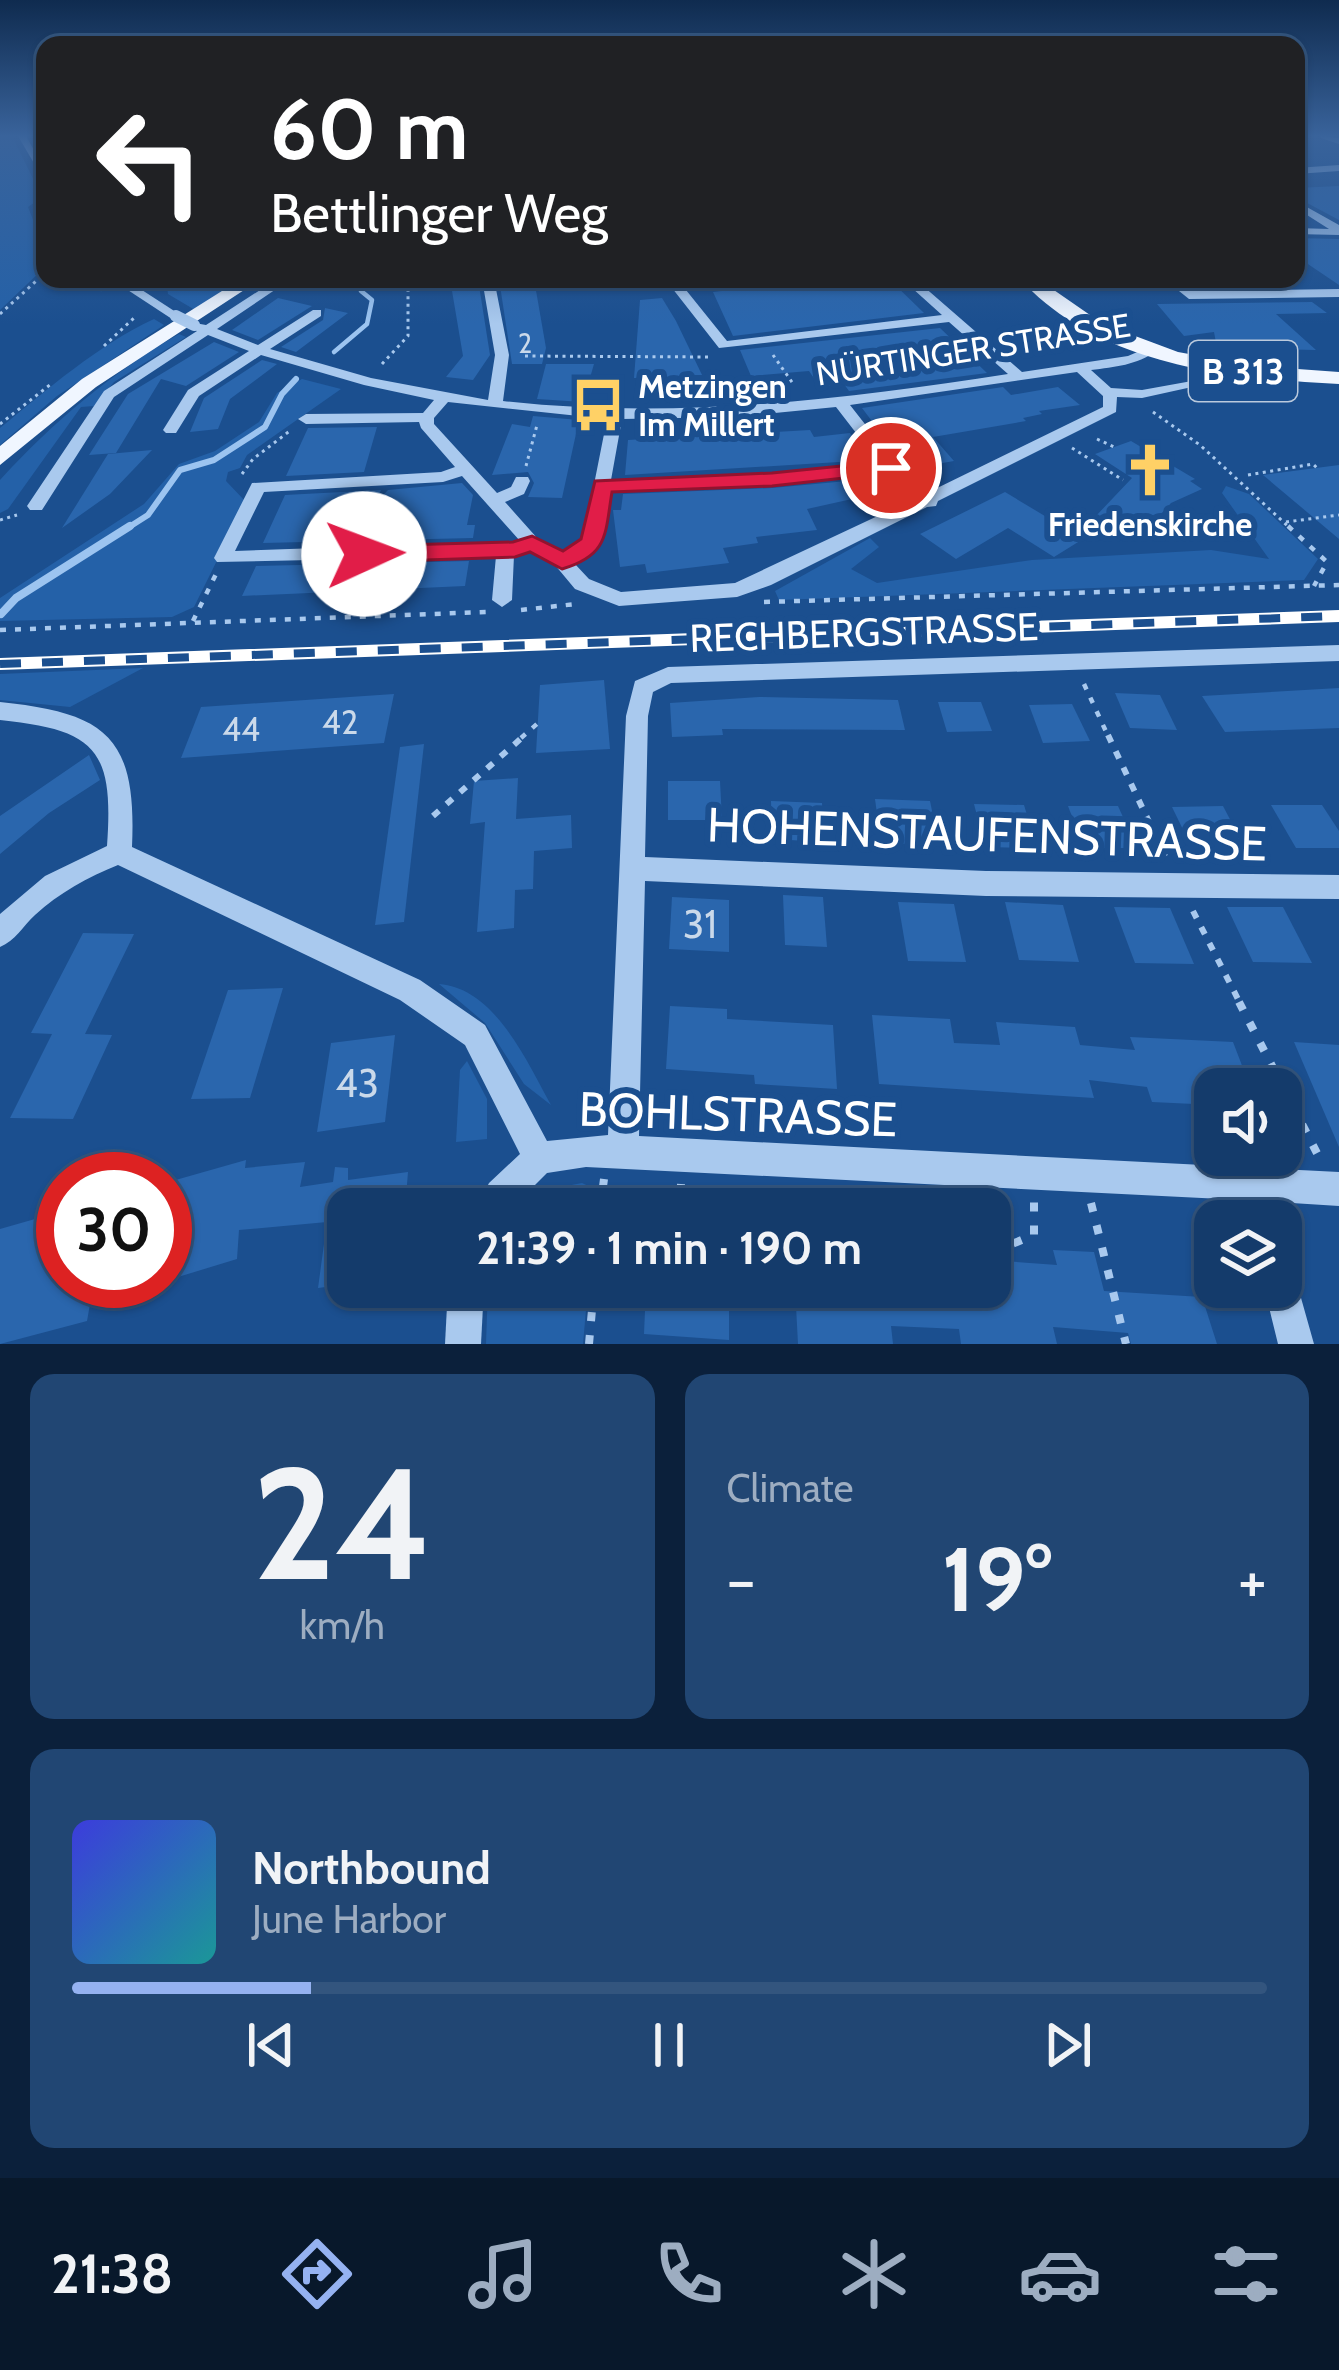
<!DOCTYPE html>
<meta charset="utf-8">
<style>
:root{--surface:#143b6b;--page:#214673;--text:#f1f3f6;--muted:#9dadc1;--line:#33557e;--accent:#95b2f1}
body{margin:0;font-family:Cabin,sans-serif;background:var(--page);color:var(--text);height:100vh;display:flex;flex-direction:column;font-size:45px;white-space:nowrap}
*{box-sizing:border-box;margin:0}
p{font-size:39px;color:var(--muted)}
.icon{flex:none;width:66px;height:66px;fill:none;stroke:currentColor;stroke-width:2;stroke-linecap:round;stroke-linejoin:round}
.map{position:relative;height:1344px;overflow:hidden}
.drawer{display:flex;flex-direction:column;gap:30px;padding:30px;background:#0b203b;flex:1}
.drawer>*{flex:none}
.top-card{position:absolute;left:36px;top:36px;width:1269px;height:252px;border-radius:24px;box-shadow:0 3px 9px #0004,0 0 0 3px var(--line);background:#202124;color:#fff;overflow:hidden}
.buttons{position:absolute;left:1194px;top:1068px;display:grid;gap:24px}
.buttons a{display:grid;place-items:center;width:108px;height:108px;border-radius:24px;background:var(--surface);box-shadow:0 3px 9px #0004,0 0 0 3px var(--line);font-size:60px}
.speed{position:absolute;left:36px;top:1152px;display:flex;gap:24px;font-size:60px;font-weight:700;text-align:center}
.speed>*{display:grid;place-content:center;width:156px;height:156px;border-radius:50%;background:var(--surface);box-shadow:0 3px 9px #0004,0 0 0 3px var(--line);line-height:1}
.speed .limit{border:18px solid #d22;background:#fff;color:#111}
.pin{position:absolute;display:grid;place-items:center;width:102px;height:102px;color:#fff;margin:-51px;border:6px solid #fff;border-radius:50%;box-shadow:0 3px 12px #0007}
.me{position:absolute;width:132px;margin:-66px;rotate:88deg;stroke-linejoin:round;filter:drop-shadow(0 0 9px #0008)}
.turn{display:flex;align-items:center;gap:42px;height:252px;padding:0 36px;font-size:54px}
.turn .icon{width:156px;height:156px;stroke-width:2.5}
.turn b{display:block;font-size:84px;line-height:102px}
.big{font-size:90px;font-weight:700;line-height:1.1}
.drawer .card{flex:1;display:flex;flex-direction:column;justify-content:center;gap:18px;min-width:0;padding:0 42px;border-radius:24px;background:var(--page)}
.drawer .dial{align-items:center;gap:0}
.dial b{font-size:156px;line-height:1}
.song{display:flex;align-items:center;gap:36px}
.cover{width:144px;height:144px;border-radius:18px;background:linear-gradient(135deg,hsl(240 70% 55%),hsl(180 70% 35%))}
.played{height:12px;border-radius:6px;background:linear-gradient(90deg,var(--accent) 20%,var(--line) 20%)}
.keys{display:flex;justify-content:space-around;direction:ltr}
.heat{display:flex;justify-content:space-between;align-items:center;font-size:66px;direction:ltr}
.drawer .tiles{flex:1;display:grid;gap:30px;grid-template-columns:1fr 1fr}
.card:last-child{grid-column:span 2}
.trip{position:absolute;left:327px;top:1188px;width:684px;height:120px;border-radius:24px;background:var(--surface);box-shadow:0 3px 9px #0004,0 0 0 3px var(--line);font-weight:700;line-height:120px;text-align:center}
.tabs{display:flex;height:192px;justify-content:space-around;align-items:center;background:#08182b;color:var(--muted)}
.tabs .icon{width:84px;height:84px}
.tabs .active{color:var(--accent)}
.tabs b{font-size:54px;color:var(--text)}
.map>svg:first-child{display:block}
</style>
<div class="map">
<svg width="1339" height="1344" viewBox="0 0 1339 1344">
<rect width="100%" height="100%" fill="#1b4f8f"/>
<g fill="#2461a8">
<polygon points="0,136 12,136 42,197 28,207 45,250 45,267 0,310"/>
<polygon points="166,279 242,279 195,310 168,294"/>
<path d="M 154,319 L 164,325 L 57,396 L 0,445 L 0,428 C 48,389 98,345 154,319 Z"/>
<path d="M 179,334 L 186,337 L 114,382 L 94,406 L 81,407 L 8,509 L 0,513 L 0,480 C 54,421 110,374 179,334 Z"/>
<polygon points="302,379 341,389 247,455 240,468 228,472 226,481 246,502 194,607 172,617 0,621 0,598 144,504 179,464 215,451 259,422 277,393"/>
<polygon points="1226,486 1249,494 1318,559 1304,580 779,600 775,591 870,538 879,547 851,569 877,583 1032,560 1211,550 1269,559 1222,493"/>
<polygon points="143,668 70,707 0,700 0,674"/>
<path d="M 439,984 C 495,988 527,1062 551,1105 L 524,1084 L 485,1023 Z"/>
<polygon points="467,1061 487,1099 487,1139 456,1142 460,1070"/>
<polygon points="582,1183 597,1190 593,1209 529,1209 556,1188"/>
<polygon points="488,1287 588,1287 583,1344 486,1344"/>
</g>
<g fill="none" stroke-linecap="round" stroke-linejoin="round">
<polyline stroke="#9cc4f0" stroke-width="4.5" points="334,352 367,324 372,300 361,291 370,279"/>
<polyline stroke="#9cc4f0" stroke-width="6" points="126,529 148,515 180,470 214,460 265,427 282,394 296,379"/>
<polyline stroke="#9cc4f0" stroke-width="8" points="1,614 16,598 130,526"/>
</g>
<g fill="#2a66ad">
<polygon points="1339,186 1339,220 1296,197 1296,188"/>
<polygon points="1296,238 1339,239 1339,285 1296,256"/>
<polygon points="450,279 478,279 490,355 473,380 446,377 463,356"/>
<polygon points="499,279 534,279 546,348 542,364 512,364"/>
<polygon points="823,279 889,279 924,313 733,336 713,292"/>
<polygon points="278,298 312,306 258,340 232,330"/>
<polygon points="662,298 676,321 703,377 634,378 640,300"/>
<polygon points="1312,302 1327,313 1276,314 1316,350 1217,348 1214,332 1184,336 1157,304"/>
<polygon points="325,308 348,313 296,352 281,347 323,320"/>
<polygon points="940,328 987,373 849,391 844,384 820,387 809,371 751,376 740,350"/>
<polygon points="214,342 239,352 186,386 161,379 116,453 89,455 128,394"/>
<polygon points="262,360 277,364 230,399 218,429 190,432 204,398"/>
<polygon points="546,364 594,364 583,402 537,399"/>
<polygon points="1003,387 1011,395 1058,387 1080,405 1039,411 1042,414 1023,418 1026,421 933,437 954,461 908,469 862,408"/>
<polygon points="533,416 579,420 562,498 528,497 534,483 528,472 492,475 512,424 530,427"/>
<polygon points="377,427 364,472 286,476 308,428"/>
<polygon points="810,430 814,437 850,433 871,460 625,475 628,440"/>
<polygon points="1131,441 1195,479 1190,481 1202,489 1171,503 1139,538 1095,517 1132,478 1095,454"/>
<polygon points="152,450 110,494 62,528 108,454"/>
<polygon points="1339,465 1339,539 1263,475"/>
<polygon points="879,478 888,491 807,509 817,530 756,537 758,543 723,548 729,563 647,573 645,564 620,567 613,510 621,510 623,494 772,488"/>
<polygon points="462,483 473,495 467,525 475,525 473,538 263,543 285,495 381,490 376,503 388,490"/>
<polygon points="1005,492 1083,539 1054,557 1008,528 956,559 920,534"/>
<polygon points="469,561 465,586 242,596 256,566"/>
<polygon points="604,680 610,749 536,753 540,685"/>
<polygon points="1339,688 1339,728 1225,732 1202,696"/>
<polygon points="1115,693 1160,695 1177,730 1130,728"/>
<polygon points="394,694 384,743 181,758 201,707"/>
<polygon points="759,697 898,700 905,730 722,729 723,735 672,737 670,703"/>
<polygon points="938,702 981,702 992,731 947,732"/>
<polygon points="1072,704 1090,741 1043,743 1029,705"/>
<polygon points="424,744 404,922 375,925 400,747"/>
<polygon points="89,755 100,780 49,813 0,854 0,816"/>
<polygon points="518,778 516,819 571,815 572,848 534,851 533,889 515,890 514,928 477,932 485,822 470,824 474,781"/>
<polygon points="668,781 720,781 722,820 668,820"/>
<polygon points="875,799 930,801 939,845 881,843"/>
<polygon points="771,801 822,803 824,842 772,839"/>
<polygon points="974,804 1024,805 1037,848 985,847"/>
<polygon points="1271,805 1322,805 1339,831 1339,848 1296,848"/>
<polygon points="1068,806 1118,806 1137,848 1084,848"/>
<polygon points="1223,806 1245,848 1192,848 1172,807"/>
<polygon points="783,895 823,897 827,947 785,945"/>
<polygon points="672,897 729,900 729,952 669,949"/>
<polygon points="898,902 954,904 966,962 908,961"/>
<polygon points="1005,902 1063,905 1079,962 1019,960"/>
<polygon points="1114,907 1170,908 1194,964 1135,963"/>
<polygon points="1227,907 1283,907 1312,963 1253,962"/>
<polygon points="83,933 134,934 85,1034 112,1035 73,1119 10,1118 52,1034 31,1033"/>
<polygon points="283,988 250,1098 191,1099 228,990"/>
<polygon points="670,1006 727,1009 727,1019 833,1025 837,1089 755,1084 754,1075 666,1069"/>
<polygon points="872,1015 950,1019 954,1043 1000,1045 996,1022 1075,1027 1080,1045 1135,1050 1130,1037 1233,1042 1251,1089 1215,1089 1215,1105 1152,1102 1147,1087 1089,1080 1094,1098 879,1084"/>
<polygon points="395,1035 385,1122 317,1132 331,1043"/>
<polygon points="1294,1042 1339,1045 1339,1147"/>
<polygon points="246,1160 245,1168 305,1162 300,1187 333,1182 335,1167 348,1168 348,1180 408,1172 405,1209 348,1209 348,1284 318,1288 327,1222 239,1230 237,1259 165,1281 165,1183"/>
<polygon points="63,1211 63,1281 146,1281 147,1286 90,1304 87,1321 0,1344 0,1229"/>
<polygon points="1053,1250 1094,1252 1104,1291 1202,1297 1217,1344 1131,1344 1128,1333 1053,1327 1057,1344 961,1344 959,1329 891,1326 893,1344 798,1344 795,1287 990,1287 990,1260 1057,1265"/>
<polygon points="646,1287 729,1287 729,1340 644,1334"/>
</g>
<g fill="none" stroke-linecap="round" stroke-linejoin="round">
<g stroke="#a9c9ee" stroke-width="3" stroke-dasharray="3 4.5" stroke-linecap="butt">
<polyline points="89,279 102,290"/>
<polyline points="0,314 45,273"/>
<polyline points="104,346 135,317"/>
<polyline points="773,355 794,385"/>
<polyline points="525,356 711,357"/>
<polyline points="382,364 408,336 408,279"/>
<polyline points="1153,412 1200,445 1291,529"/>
<polyline points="0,424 51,384"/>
<polyline points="1097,439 1114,447"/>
<polyline points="1072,448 1123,480"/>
<polyline points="526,466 537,425"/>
<polyline points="242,474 253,459 291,430"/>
<polyline points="1248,475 1313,464 1317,468"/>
<polyline points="0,520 17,515"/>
<polyline points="1286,522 1339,515"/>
</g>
<g stroke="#a9c9ee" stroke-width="4.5" stroke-dasharray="6 9" stroke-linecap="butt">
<polyline points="1288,526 1327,562 1314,586"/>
<polyline points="764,602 1339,585"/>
<polyline points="521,610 576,604"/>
<polyline points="193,621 216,574"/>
<polyline points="0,630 486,612"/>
<polyline points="1084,684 1109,738"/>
<polyline points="521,738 538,723"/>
</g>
<g stroke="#a9c9ee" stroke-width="6" stroke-dasharray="8 10" stroke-linecap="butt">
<polyline points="1108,735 1166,858"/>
<polyline points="433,816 525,735"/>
<polyline points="1193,911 1241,1005"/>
</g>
<g stroke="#a9c9ee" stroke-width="8" stroke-dasharray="9 14" stroke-linecap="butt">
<polyline points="1239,1002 1319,1157"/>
<polyline points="1204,1104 1215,1138"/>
<polyline points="704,1185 704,1209"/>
<polyline points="848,1191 848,1209"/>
<polyline points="825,1192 825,1209"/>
<polyline points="1091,1203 1126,1344"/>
<polyline points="600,1209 604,1179"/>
<polyline points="680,1209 681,1184"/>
<polyline points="1010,1262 1007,1246 1034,1235 1034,1202"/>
<polyline points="589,1344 594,1287"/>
</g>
<g fill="#a9c9ee" fill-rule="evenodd">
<polygon points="18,136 26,136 45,170 45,182"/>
<polygon points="1320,136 1339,138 1339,144 1321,138"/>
<polygon points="1339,165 1339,171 1296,174 1296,168"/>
<polygon points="1296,201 1339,225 1339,235 1296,234 1296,228 1329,229 1296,208"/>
<polygon points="111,279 125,279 182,316 172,319"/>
<path d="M 277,279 L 291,279 L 217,329 L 258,345 L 313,310 L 321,310 L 321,316 L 270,349 L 371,378 L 488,400 L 495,355 L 482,279 L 494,279 L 509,355 L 503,401 C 673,420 839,400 1008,374 L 949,322 L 719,348 L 665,279 L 677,279 L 681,283 L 759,279 L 753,283 L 686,290 L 727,341 L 942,315 L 902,279 L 915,279 L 1022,372 L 1128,356 L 1149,347 L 1156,351 C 1137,365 1115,367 1091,370 L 1111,388 L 1142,390 L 1203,379 L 1210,383 L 1142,398 L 1117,397 L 1116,412 L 938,501 L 936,506 L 927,507 L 771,585 L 737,597 L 619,606 L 575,589 L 555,565 L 531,550 L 514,555 L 512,600 L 502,607 L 492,600 L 496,556 L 217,562 L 214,558 L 252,483 L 441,472 L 455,467 L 421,428 L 419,422 L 306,424 L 298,419 L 306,414 L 423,413 L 434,400 L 364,385 L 261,355 L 199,396 L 176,433 L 166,433 L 163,430 L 188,390 L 249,351 L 208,335 L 114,397 L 42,510 L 30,510 L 27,506 L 104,391 L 197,331 L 189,328 L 189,322 L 206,325 ZM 1077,372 L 1103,396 L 1103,407 L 929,492 L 897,465 L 850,405 ZM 448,402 L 607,419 L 583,540 L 576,549 L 563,554 L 538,539 L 505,502 L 524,494 L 530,481 L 528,477 L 516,477 L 511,487 L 497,493 L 434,424 L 434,418 ZM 836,407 L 880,464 L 772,474 L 611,480 L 622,419 L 734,417 ZM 887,473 L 916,498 L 735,583 L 621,592 L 589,579 L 574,563 C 606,550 605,520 610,490 L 772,484 ZM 462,476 L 520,541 L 235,551 L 264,492 L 443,482 Z"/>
<polygon points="1164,279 1177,279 1192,291 1339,289 1339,297 1189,299"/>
<path d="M 1339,645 L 1339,661 L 671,683 L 653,692 L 648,716 L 645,857 L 986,871 L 1339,875 L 1339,899 L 986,896 L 645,881 L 639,1136 L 1339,1172 L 1339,1206 L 1276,1202 L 1281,1221 L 1247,1221 L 1242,1200 L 586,1167 L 547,1173 L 511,1209 L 476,1209 L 489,1183 L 520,1154 L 465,1045 L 400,1000 L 118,865 C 88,877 59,893 35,915 C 23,926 15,941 0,947 L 0,914 L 45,876 L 107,846 C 114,749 96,730 0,720 L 0,702 C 106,713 137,736 132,847 L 420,980 L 485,1025 L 547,1141 L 608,1135 L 626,716 L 635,681 L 668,667 Z"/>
<polygon points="1281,1268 1294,1273 1314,1344 1278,1344 1264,1287 1281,1287"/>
<polygon points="448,1287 484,1287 481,1344 445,1344"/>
</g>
<g fill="#f0f6ff" fill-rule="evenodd">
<polygon points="241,279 261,279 96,387 0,465 0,446 82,379"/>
<path d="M 1020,279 L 1038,279 L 1103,324 L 1178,352 L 1255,366 L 1339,372 L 1339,384 C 1228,378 1100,366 1020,279 Z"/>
</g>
<defs>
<polyline id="rail" points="0,664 1339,616"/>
</defs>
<use href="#rail" stroke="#fff" stroke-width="12"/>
<use href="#rail" stroke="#1b4f8f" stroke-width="8" stroke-dasharray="21" stroke-linecap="butt"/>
<polyline stroke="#a9c9ee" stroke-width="12" points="176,316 194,325"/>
</g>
<linearGradient id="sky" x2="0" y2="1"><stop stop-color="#0f2b4f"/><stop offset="0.42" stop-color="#39639b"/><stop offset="1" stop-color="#39639b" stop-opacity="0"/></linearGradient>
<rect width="1339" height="324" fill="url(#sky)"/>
<path fill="#e11d48" stroke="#92132f" stroke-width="3" d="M 891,461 L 902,468 L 898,472 L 772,486 L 612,492 C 605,534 609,555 562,569 L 530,552 L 515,557 L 364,562 L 352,554 L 364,546 L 513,542 L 532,536 L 563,551 L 581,539 L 595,481 L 772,473 Z"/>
<defs>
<symbol id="bus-bare" viewBox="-9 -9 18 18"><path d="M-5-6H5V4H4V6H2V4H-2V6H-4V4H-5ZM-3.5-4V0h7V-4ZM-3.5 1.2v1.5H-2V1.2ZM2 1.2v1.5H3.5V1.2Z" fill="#ffd166" stroke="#1b4f8f" stroke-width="2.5" paint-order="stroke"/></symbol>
<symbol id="church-bare" viewBox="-9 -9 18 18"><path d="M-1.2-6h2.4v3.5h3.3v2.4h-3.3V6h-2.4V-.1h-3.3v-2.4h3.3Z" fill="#ffd166" stroke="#1b4f8f" stroke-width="2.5" paint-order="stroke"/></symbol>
</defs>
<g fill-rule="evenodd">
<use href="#bus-bare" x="560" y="367" width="76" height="76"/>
<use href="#church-bare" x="1112" y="432" width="76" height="76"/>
</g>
<g text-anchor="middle" stroke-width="12" stroke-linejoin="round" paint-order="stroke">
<g font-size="27" fill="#cad9ea">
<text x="525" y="353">2</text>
</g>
<g font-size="33" fill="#fff" stroke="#1b4f8f">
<text transform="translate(973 349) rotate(-9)" y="12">NÜRTINGER STRASSE</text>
</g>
<g font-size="33" font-weight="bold" fill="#fff" stroke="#1b4f8f" text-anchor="start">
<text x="638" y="398">Metzingen<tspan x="638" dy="38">Im Millert</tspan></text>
<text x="1150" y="536" text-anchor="middle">Friedenskirche</text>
</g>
<g font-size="33" fill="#cad9ea">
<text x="340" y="734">42</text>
<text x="241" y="741">44</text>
</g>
<rect fill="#1b4f8f" stroke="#bbcadd" stroke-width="3" x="1189" y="341" width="108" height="60" rx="9"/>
<g font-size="36" font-weight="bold" fill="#fff">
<text x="1243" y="384">B 313</text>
</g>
<g font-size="39" fill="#fff" stroke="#1b4f8f">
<text transform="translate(864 632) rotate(-2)" y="14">RECHBERGSTRASSE</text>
</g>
<g font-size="39" fill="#cad9ea">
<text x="700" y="938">31</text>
<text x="357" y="1097">43</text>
</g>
<g font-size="48" fill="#fff" stroke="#1b4f8f">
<text transform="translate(987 834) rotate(2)" y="17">HOHENSTAUFENSTRASSE</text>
<text transform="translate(738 1114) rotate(2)" y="17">BOHLSTRASSE</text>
</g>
</g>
</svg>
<div class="buttons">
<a><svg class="icon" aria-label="sound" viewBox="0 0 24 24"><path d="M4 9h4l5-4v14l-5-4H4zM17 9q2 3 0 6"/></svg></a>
<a><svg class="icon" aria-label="layers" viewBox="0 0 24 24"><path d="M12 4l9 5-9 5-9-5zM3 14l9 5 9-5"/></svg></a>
</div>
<div class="speed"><div class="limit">30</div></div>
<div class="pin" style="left:891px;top:468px;background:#d93025"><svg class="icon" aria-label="arrive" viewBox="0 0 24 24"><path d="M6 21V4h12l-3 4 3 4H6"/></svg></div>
<svg class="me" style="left:364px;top:554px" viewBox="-20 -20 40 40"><circle r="19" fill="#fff"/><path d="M0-13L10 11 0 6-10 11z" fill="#e11d48"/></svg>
<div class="trip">21:39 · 1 min · 190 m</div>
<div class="top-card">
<div class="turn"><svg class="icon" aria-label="left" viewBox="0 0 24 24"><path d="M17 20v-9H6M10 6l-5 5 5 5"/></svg><div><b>60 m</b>Bettlinger Weg</div></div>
</div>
</div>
<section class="drawer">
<div class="tiles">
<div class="card dial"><b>24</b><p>km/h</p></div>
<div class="card"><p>Climate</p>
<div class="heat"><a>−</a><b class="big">19°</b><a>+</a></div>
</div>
<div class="card">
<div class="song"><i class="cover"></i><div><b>Northbound</b><p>June Harbor</p></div></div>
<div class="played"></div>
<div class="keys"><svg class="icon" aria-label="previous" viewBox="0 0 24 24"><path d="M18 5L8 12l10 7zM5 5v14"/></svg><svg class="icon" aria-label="pause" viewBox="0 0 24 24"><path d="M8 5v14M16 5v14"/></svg><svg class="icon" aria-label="next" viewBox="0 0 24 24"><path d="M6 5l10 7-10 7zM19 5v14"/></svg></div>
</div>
</div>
</section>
<nav class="tabs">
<b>21:38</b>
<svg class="icon active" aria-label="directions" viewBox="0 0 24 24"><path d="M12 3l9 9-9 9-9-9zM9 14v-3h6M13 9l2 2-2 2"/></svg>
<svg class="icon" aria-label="music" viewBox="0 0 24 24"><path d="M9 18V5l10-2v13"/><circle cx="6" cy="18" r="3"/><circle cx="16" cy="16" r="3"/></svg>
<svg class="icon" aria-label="phone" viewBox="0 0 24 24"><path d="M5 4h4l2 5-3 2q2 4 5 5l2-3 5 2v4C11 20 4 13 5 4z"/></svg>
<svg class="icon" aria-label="climate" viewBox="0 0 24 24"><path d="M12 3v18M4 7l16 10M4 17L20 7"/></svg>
<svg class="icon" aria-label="car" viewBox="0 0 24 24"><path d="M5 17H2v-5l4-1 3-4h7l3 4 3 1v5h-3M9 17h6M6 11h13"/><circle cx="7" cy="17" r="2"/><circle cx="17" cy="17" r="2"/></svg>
<svg class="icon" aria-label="filters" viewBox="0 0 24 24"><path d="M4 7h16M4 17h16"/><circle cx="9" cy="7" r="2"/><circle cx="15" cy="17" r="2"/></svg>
</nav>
